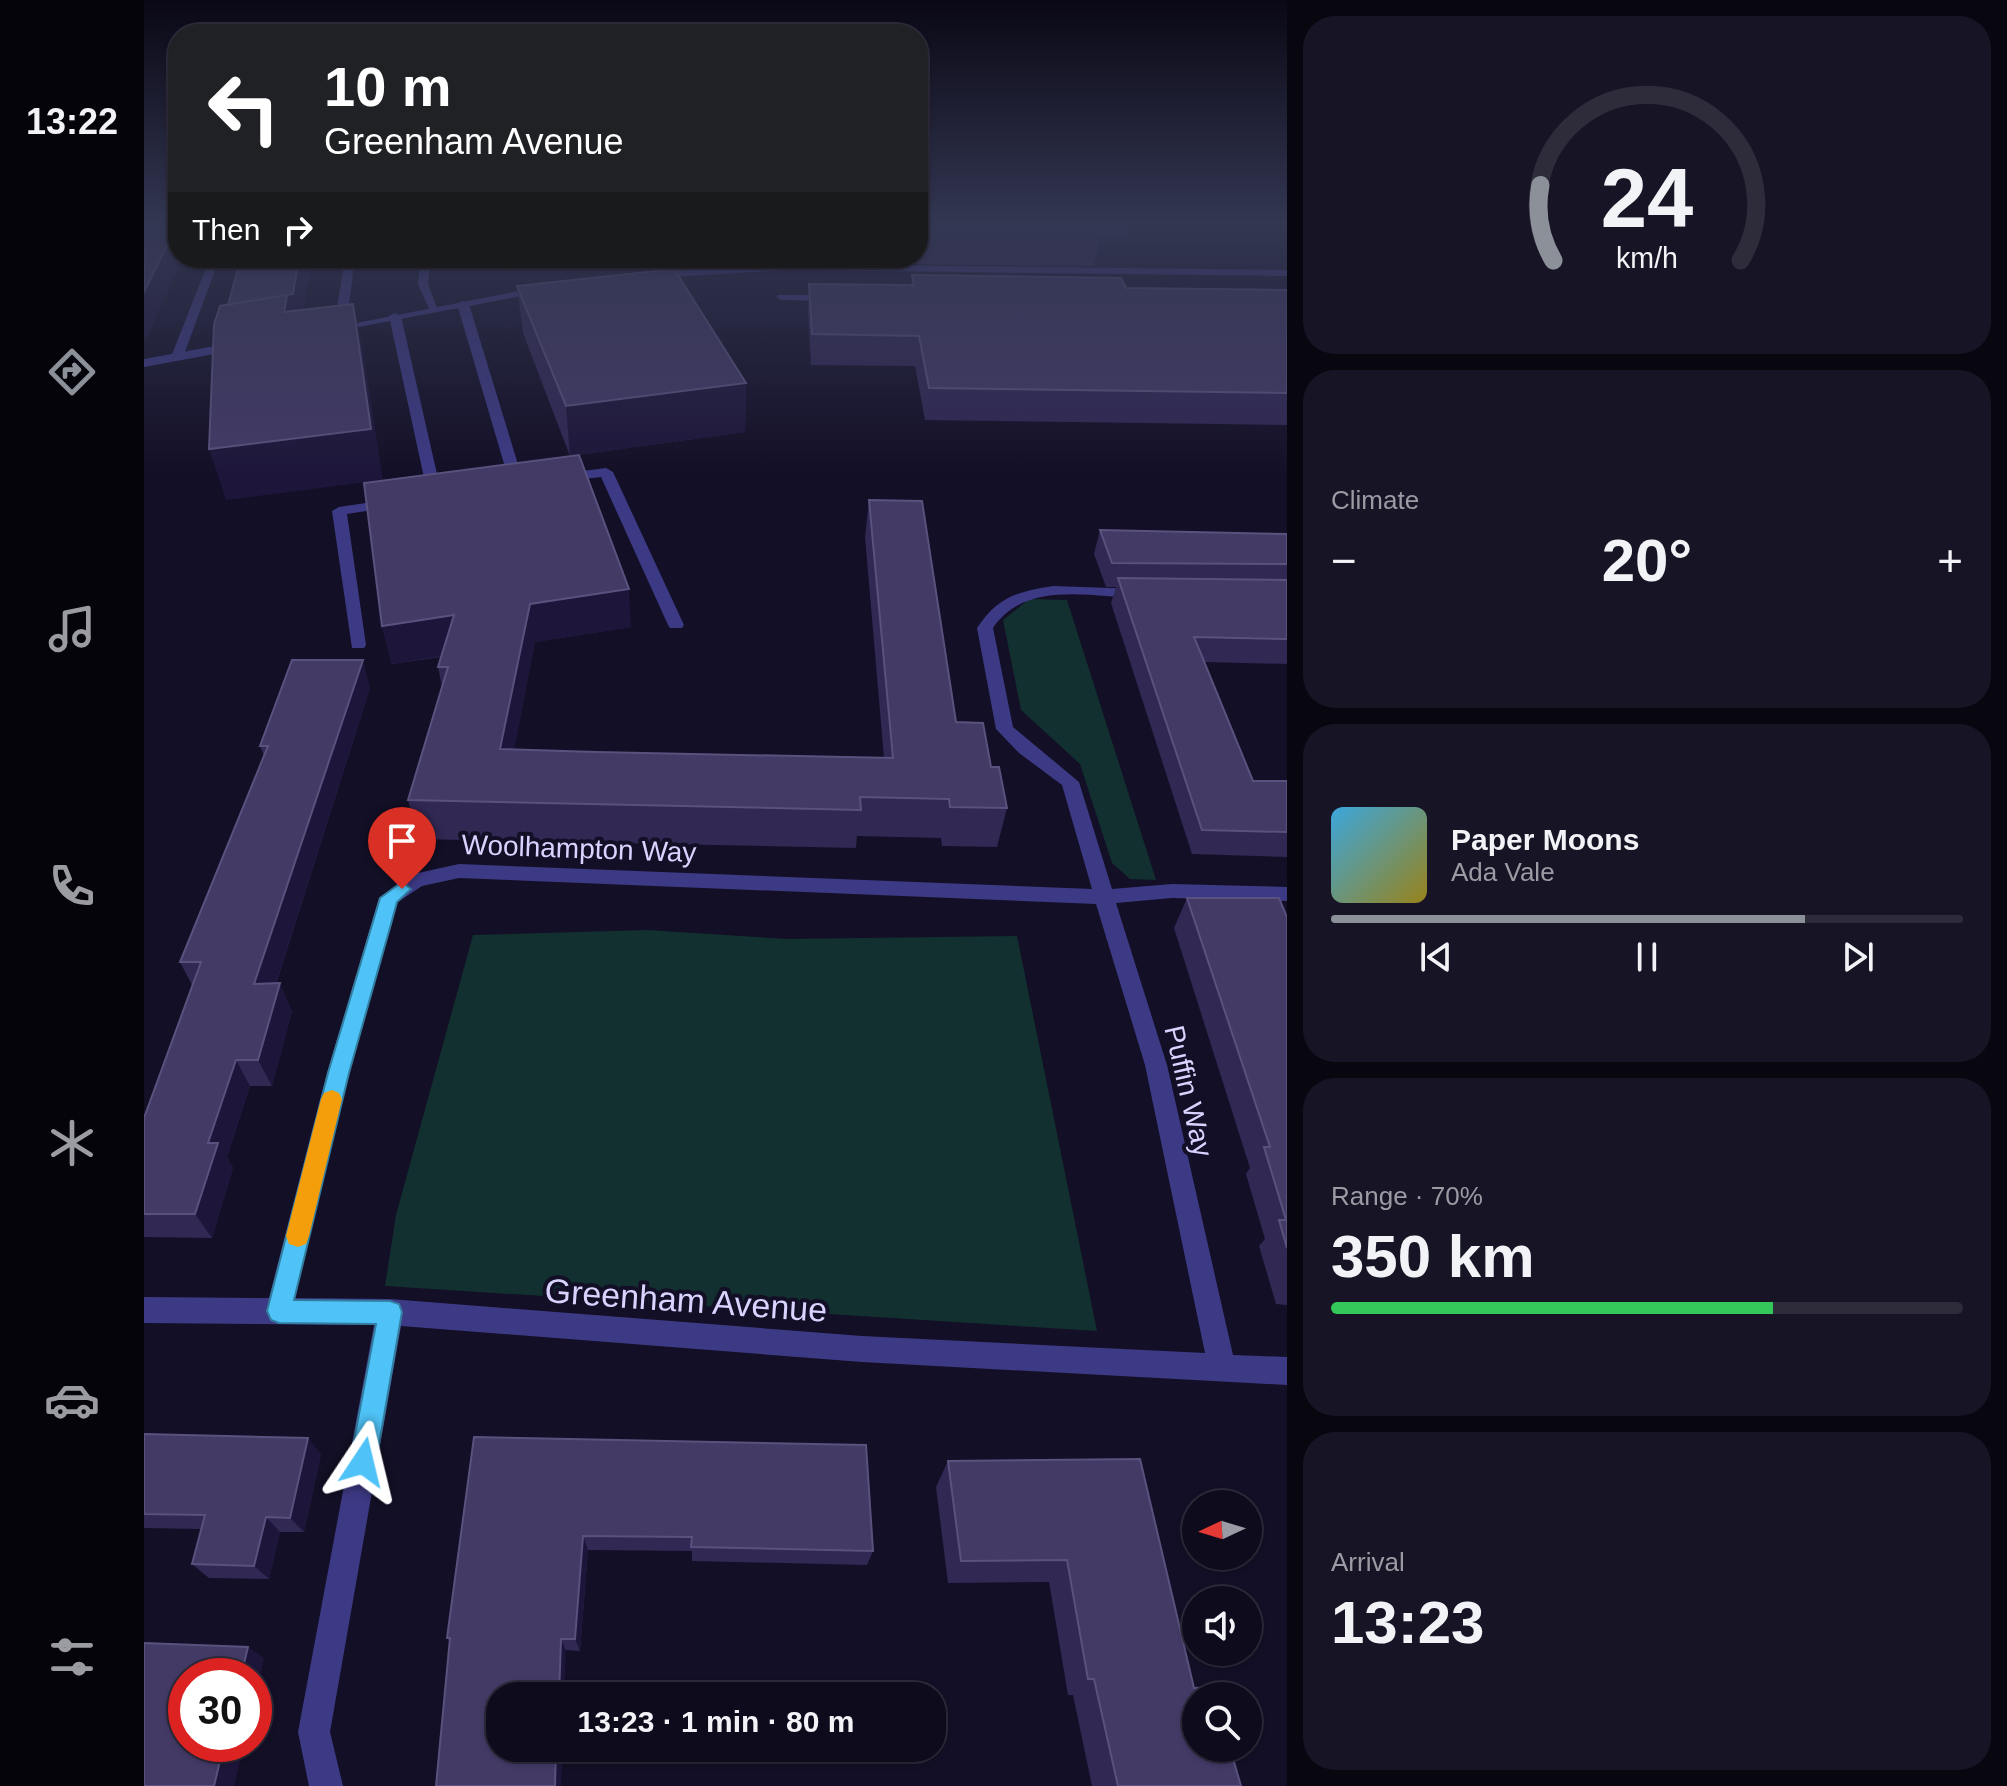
<!DOCTYPE html>
<meta charset="utf-8">
<style>
:root{--surface:#0e0b1c;--page:#171425;--text:#f1f3f6;--muted:#9b9ba3;--line:#2e2b3b;--accent:#8c9099}
body{margin:0;font-family:Arial,sans-serif;background:var(--page);color:var(--text);height:100vh;display:flex;flex-direction:column;font-size:30px;white-space:nowrap}
*{box-sizing:border-box;margin:0}
p{font-size:26px;color:var(--muted)}
.icon{flex:none;width:44px;height:44px;fill:none;stroke:currentColor;stroke-width:2;stroke-linecap:round;stroke-linejoin:round}
.map{position:relative;flex:1;overflow:hidden}
.panel{display:flex;flex-direction:column;gap:16px;padding:16px;background:#08060f;width:720px}
.panel>*{flex:none}
.banner{position:absolute;left:24px;top:24px;width:760px;height:244px;border-radius:32px;box-shadow:0 2px 6px #0004,0 0 0 2px var(--line);background:#202124;color:#fff;overflow:hidden}
.needle{width:52px;rotate:266deg}
.tools{position:absolute;left:1038px;top:1490px;display:grid;gap:16px}
.tools a{display:grid;place-items:center;width:80px;height:80px;border-radius:50%;background:var(--surface);box-shadow:0 2px 6px #0004,0 0 0 2px var(--line);font-size:40px}
.speed{position:absolute;left:24px;top:1658px;display:flex;gap:16px;font-size:40px;font-weight:700;text-align:center}
.speed>*{display:grid;place-content:center;width:104px;height:104px;border-radius:50%;background:var(--surface);box-shadow:0 2px 6px #0004,0 0 0 2px var(--line);line-height:1}
.speed .limit{border:12px solid #d22;background:#fff;color:#111}
.pin{position:absolute;display:grid;place-items:center;width:68px;height:68px;color:#fff;margin:-82px -34px;border-radius:50% 50% 50% 0;rotate:-45deg;box-shadow:0 0 8px #0007}
.pin .icon{rotate:45deg}
.me{position:absolute;width:88px;margin:-44px;rotate:10deg;stroke-linejoin:round;filter:drop-shadow(0 0 6px #0008)}
.turn{display:flex;align-items:center;gap:28px;height:168px;padding:0 24px;font-size:36px}
.turn .icon{width:104px;height:104px;stroke-width:2.5}
.turn b{display:block;font-size:56px;line-height:68px}
.then{display:flex;align-items:center;height:76px;padding:0 24px;background:#0003;gap:16px;font-size:30px}
.big{font-size:60px;font-weight:700;line-height:1.1}
.panel .tile{flex:1;display:flex;flex-direction:column;justify-content:center;gap:12px;min-width:0;padding:0 28px;border-radius:32px;background:var(--page)}
.panel .dial{align-items:center;gap:0}
.dial svg{height:208px;overflow:visible;fill:none;stroke:var(--line);stroke-width:7;stroke-linecap:round;text-anchor:middle}
.dial text{fill:var(--text);stroke:none}
.song{display:flex;align-items:center;gap:24px}
.cover{width:96px;height:96px;border-radius:12px;background:linear-gradient(135deg,hsl(200 70% 55%),hsl(50 70% 35%))}
.played{height:8px;border-radius:4px;background:linear-gradient(90deg,var(--accent) 75%,var(--line) 75%)}
.keys{display:flex;justify-content:space-around;direction:ltr}
.heat{display:flex;justify-content:space-between;align-items:center;font-size:44px;direction:ltr}
.charge{height:12px;border-radius:6px;background:linear-gradient(90deg,#34c759 70%,var(--line) 0)}
.trip{position:absolute;left:342px;top:1682px;width:460px;height:80px;border-radius:32px;background:var(--surface);box-shadow:0 2px 6px #0004,0 0 0 2px var(--line);font-weight:700;line-height:80px;text-align:center}
main{display:flex;flex:1;min-height:0}
.menu{display:flex;flex-direction:column;width:144px;justify-content:space-around;align-items:center;background:#06040b;color:var(--muted)}
.menu .icon{width:56px;height:56px}
.menu .active{color:var(--accent)}
.menu b{font-size:36px;color:var(--text)}
.map>svg:first-child{display:block}
</style>
<main>
<nav class="menu">
<b>13:22</b>
<svg class="icon active" aria-label="directions" viewBox="0 0 24 24"><path d="M12 3l9 9-9 9-9-9zM9 14v-3h6M13 9l2 2-2 2"/></svg>
<svg class="icon" aria-label="music" viewBox="0 0 24 24"><path d="M9 18V5l10-2v13"/><circle cx="6" cy="18" r="3"/><circle cx="16" cy="16" r="3"/></svg>
<svg class="icon" aria-label="phone" viewBox="0 0 24 24"><path d="M5 4h4l2 5-3 2q2 4 5 5l2-3 5 2v4C11 20 4 13 5 4z"/></svg>
<svg class="icon" aria-label="climate" viewBox="0 0 24 24"><path d="M12 3v18M4 7l16 10M4 17L20 7"/></svg>
<svg class="icon" aria-label="car" viewBox="0 0 24 24"><path d="M5 17H2v-5l4-1 3-4h7l3 4 3 1v5h-3M9 17h6M6 11h13"/><circle cx="7" cy="17" r="2"/><circle cx="17" cy="17" r="2"/></svg>
<svg class="icon" aria-label="filters" viewBox="0 0 24 24"><path d="M4 7h16M4 17h16"/><circle cx="9" cy="7" r="2"/><circle cx="15" cy="17" r="2"/></svg>
</nav>
<div class="map">
<svg width="1143" height="1786" viewBox="0 0 1143 1786">
<rect width="100%" height="100%" fill="#130f26"/>
<g fill="#12302f">
<polygon points="885,599 923,600 1012,880 986,879 968,863 936,764 877,710 859,620"/>
<polygon points="504,930 643,939 873,936 953,1331 241,1286 252,1215 329,935"/>
</g>
<g fill="none" stroke-linecap="round" stroke-linejoin="round">
<g fill="#3d3a85" fill-rule="evenodd">
<polygon points="201,258 211,258 202,327 196,330 190,327"/>
<polygon points="277,258 287,258 284,284 294,311 286,311 274,284"/>
<polygon points="64,263 73,265 39,357 29,360 27,357"/>
<polygon points="634,295 690,295 696,298 690,301 638,300 632,297"/>
<polygon points="319,301 325,304 380,484 378,487 366,484 313,304"/>
<polygon points="251,313 257,316 298,496 291,500 284,496 245,316"/>
<polygon points="462,468 469,472 540,625 538,628 526,628 524,625 457,477 415,482 408,478 415,474"/>
<polygon points="249,499 254,500 254,506 203,514 222,645 220,648 208,648 188,511 195,507"/>
</g>
<g fill="#3d3a85" fill-rule="evenodd">
<polygon points="644,264 1143,270 1143,276 644,270 507,278 502,275 507,272"/>
<polygon points="400,286 404,287 404,291 188,332 182,329"/>
<polygon points="93,342 99,346 97,349 0,367 0,359"/>
<path d="M 909,586 L 995,589 L 1003,594 L 995,599 C 947,596 880,581 849,628 L 869,727 L 935,782 L 968,889 L 1028,884 L 1143,887 L 1143,901 L 1028,898 L 972,903 L 1023,1065 L 1089,1355 L 1143,1357 L 1143,1385 L 718,1362 L 257,1326 L 186,1732 L 199,1786 L 165,1786 L 154,1732 L 230,1325 L 0,1323 L 0,1297 L 125,1298 L 183,1073 L 235,898 L 265,875 L 315,864 L 948,889 L 918,785 L 875,753 L 852,729 L 833,628 C 854,597 872,592 909,586 ZM 315,878 L 952,904 L 1001,1065 L 1061,1353 L 718,1336 L 246,1299 L 151,1298 L 205,1073 L 254,902 L 278,886 Z"/>
</g>
</g>
<g fill="#312854">
<polygon points="774,225 984,225 981,239 956,238 950,266 759,264 758,258 774,258"/>
<polygon points="768,275 982,288 1143,290 1143,425 781,420 771,366 667,365 664,313 665,284 767,285"/>
<polygon points="373,286 602,383 601,432 426,456 379,333"/>
<polygon points="725,500 812,722 847,767 863,808 853,847 798,846 797,838 713,836 712,848 274,839 264,800 298,687 294,667 297,657 248,664 238,626 487,627 391,642 370,749 452,752 740,758 721,537"/>
<polygon points="956,530 1143,534 1143,664 1060,662 1109,781 1143,781 1143,857 1048,854 967,603 972,587 962,587 950,554"/>
<polygon points="226,688 132,984 148,1011 128,1086 106,1086 83,1157 89,1168 68,1238 0,1237 0,1118 48,985 36,962 120,756 116,746"/>
<polygon points="1043,898 1143,917 1143,1305 1132,1304 1115,1246 1121,1239 1102,1174 1106,1168 1030,928"/>
<polygon points="0,1434 177,1454 160,1532 136,1532 125,1579 65,1578 48,1564 57,1529 0,1528"/>
<polygon points="330,1437 729,1551 723,1565 548,1561 548,1551 444,1550 436,1651 306,1642 303,1638"/>
<polygon points="996,1459 1050,1688 1097,1786 948,1786 929,1695 924,1695 905,1582 804,1583 792,1487 804,1461"/>
</g>
<g fill="#1d163a">
<polygon points="33,225 34,225 34,258 39,258 2,340 0,336 0,292"/>
<polygon points="155,258 168,258 157,328 93,339"/>
<polygon points="209,304 219,351 239,480 82,500 65,449"/>
<polygon points="602,383 601,432 426,456 422,406"/>
<polygon points="485,589 487,627 391,642 363,787 356,749 386,604"/>
<polygon points="310,615 318,653 248,664 238,626"/>
<polygon points="219,660 226,688 123,1011 110,984"/>
<polygon points="136,983 148,1011 128,1086 114,1060"/>
<polygon points="92,1060 106,1086 83,1157 89,1168 68,1238 51,1214 64,1143"/>
<polygon points="164,1438 177,1454 160,1532 146,1518"/>
<polygon points="122,1517 136,1532 125,1579 110,1566"/>
<polygon points="439,1536 444,1550 436,1651 431,1639"/>
<polygon points="417,1639 422,1651 420,1696 415,1696"/>
<polygon points="104,1647 120,1658 110,1703 110,1676 97,1676"/>
<polygon points="80,1744 100,1744 90,1786 70,1786"/>
<polygon points="412,1748 419,1748 417,1786 411,1786"/>
</g>
<g fill="#433a66" stroke="#5a527e" stroke-width="2">
<polygon points="0,225 33,225 0,292"/>
<polygon points="97,258 155,258 149,294 84,305"/>
<polygon points="530,269 602,383 422,406 373,286"/>
<polygon points="768,275 977,278 982,288 1143,290 1143,393 785,388 775,336 668,334 665,284 770,285"/>
<polygon points="143,295 140,312 209,304 227,429 65,449 70,325 76,306"/>
<polygon points="435,455 485,589 386,604 356,749 452,752 749,758 725,500 778,501 812,722 839,723 847,767 855,767 863,808 806,807 805,799 716,797 717,810 264,800 304,667 294,667 310,615 238,626 220,483"/>
<polygon points="956,530 1143,534 1143,564 968,563"/>
<polygon points="974,578 1143,580 1143,639 1050,637 1109,781 1143,781 1143,832 1058,830"/>
<polygon points="148,660 219,660 110,984 136,983 114,1060 92,1060 64,1143 74,1143 51,1214 0,1214 0,1118 57,962 36,962 124,746 116,746"/>
<polygon points="1043,898 1135,898 1143,917 1143,1248 1135,1220 1142,1220 1120,1147 1126,1147"/>
<polygon points="0,1434 164,1438 146,1518 122,1517 110,1566 48,1564 61,1515 0,1514"/>
<polygon points="330,1437 722,1445 729,1551 547,1547 548,1537 439,1536 431,1639 417,1639 415,1696 356,1696 356,1748 412,1748 411,1786 292,1786 306,1638 303,1638"/>
<polygon points="996,1459 1050,1688 1070,1687 1072,1696 1052,1696 1052,1748 1086,1748 1097,1786 974,1786 950,1679 944,1679 923,1560 817,1561 804,1461"/>
<polygon points="0,1643 104,1647 97,1676 42,1676 42,1744 80,1744 70,1786 0,1786"/>
</g>
<linearGradient id="sky" x2="0" y2="1"><stop stop-color="#0a0815"/><stop offset="0.47" stop-color="#333752"/><stop offset="1" stop-color="#333752" stop-opacity="0"/></linearGradient>
<rect width="1143" height="475" fill="url(#sky)"/>
<polygon fill="#4fc3f7" stroke="#337fa1" stroke-width="2" points="258,882 267,889 253,902 247,924 205,1073 150,1300 246,1301 255,1304 258,1312 232,1462 228,1472 219,1475 210,1472 206,1462 232,1324 135,1323 127,1320 123,1311 184,1073 236,898"/>
<polygon fill="#f59e0b" points="188,1090 195,1093 198,1099 165,1236 162,1244 154,1247 145,1244 142,1236 177,1099 180,1093"/>
<g text-anchor="middle" stroke-width="8" stroke-linejoin="round" paint-order="stroke">
<g font-size="28" fill="#d9d4ff" stroke="#130f26">
<text transform="translate(435 848) rotate(2)" y="10">Woolhampton Way</text>
<text transform="translate(1045 1091) rotate(77)" y="10">Puffin Way</text>
</g>
<g font-size="34" fill="#d9d4ff" stroke="#130f26">
<text transform="translate(542 1300) rotate(4)" y="12">Greenham Avenue</text>
</g>
</g>
</svg>
<div class="tools">
<a><svg class="needle" viewBox="-14 -14 28 28"><path d="M0-13l5 13h-10z" fill="#e53935"/><path d="M0 13l5-13h-10z" fill="#9b9ba3"/></svg></a>
<a><svg class="icon" aria-label="sound" viewBox="0 0 24 24"><path d="M4 9h4l5-4v14l-5-4H4zM17 9q2 3 0 6"/></svg></a>
<a><svg class="icon" aria-label="search" viewBox="0 0 24 24"><circle cx="10" cy="10" r="6"/><path d="M15 15l6 6"/></svg></a>
</div>
<div class="speed"><div class="limit">30</div></div>
<div class="pin" style="left:258px;top:889px;background:#d93025"><svg class="icon" aria-label="arrive" viewBox="0 0 24 24"><path d="M6 21V4h12l-3 4 3 4H6"/></svg></div>
<svg class="me" style="left:219px;top:1462px" viewBox="-20 -20 40 40"><path d="M0-17L14 15 0 8-14 15z" fill="#4fc3f7" stroke="#fff" stroke-width="4"/></svg>
<div class="trip">13:23 · 1 min · 80 m</div>
<div class="banner">
<div class="turn"><svg class="icon" aria-label="left" viewBox="0 0 24 24"><path d="M17 20v-9H6M10 6l-5 5 5 5"/></svg><div><b>10 m</b>Greenham Avenue</div></div>
<div class="then">Then<svg class="icon" aria-label="right" viewBox="0 0 24 24"><path d="M7 20v-9h11M14 6l5 5-5 5"/></svg></div>
</div>
</div>
<section class="panel">
<div class="tile dial"><svg viewBox="0 0 100 80">
<path d="M14 69A42 42 0 1 1 86 69"/>
<path d="M14 69A42 42 0 0 1 9 40" stroke="#8c9099"/>
<text x="50" y="56" font-size="32" font-weight="700">24</text>
<text x="50" y="72" font-size="11">km/h</text>
</svg></div>
<div class="tile"><p>Climate</p>
<div class="heat"><a>−</a><b class="big">20°</b><a>+</a></div>
</div>
<div class="tile">
<div class="song"><i class="cover"></i><div><b>Paper Moons</b><p>Ada Vale</p></div></div>
<div class="played"></div>
<div class="keys"><svg class="icon" aria-label="previous" viewBox="0 0 24 24"><path d="M18 5L8 12l10 7zM5 5v14"/></svg><svg class="icon" aria-label="pause" viewBox="0 0 24 24"><path d="M8 5v14M16 5v14"/></svg><svg class="icon" aria-label="next" viewBox="0 0 24 24"><path d="M6 5l10 7-10 7zM19 5v14"/></svg></div>
</div>
<div class="tile"><p>Range · 70%</p><b class="big">350 km</b><div class="charge"></div></div>
<div class="tile"><p>Arrival</p><b class="big">13:23</b></div>
</section>
</main>
